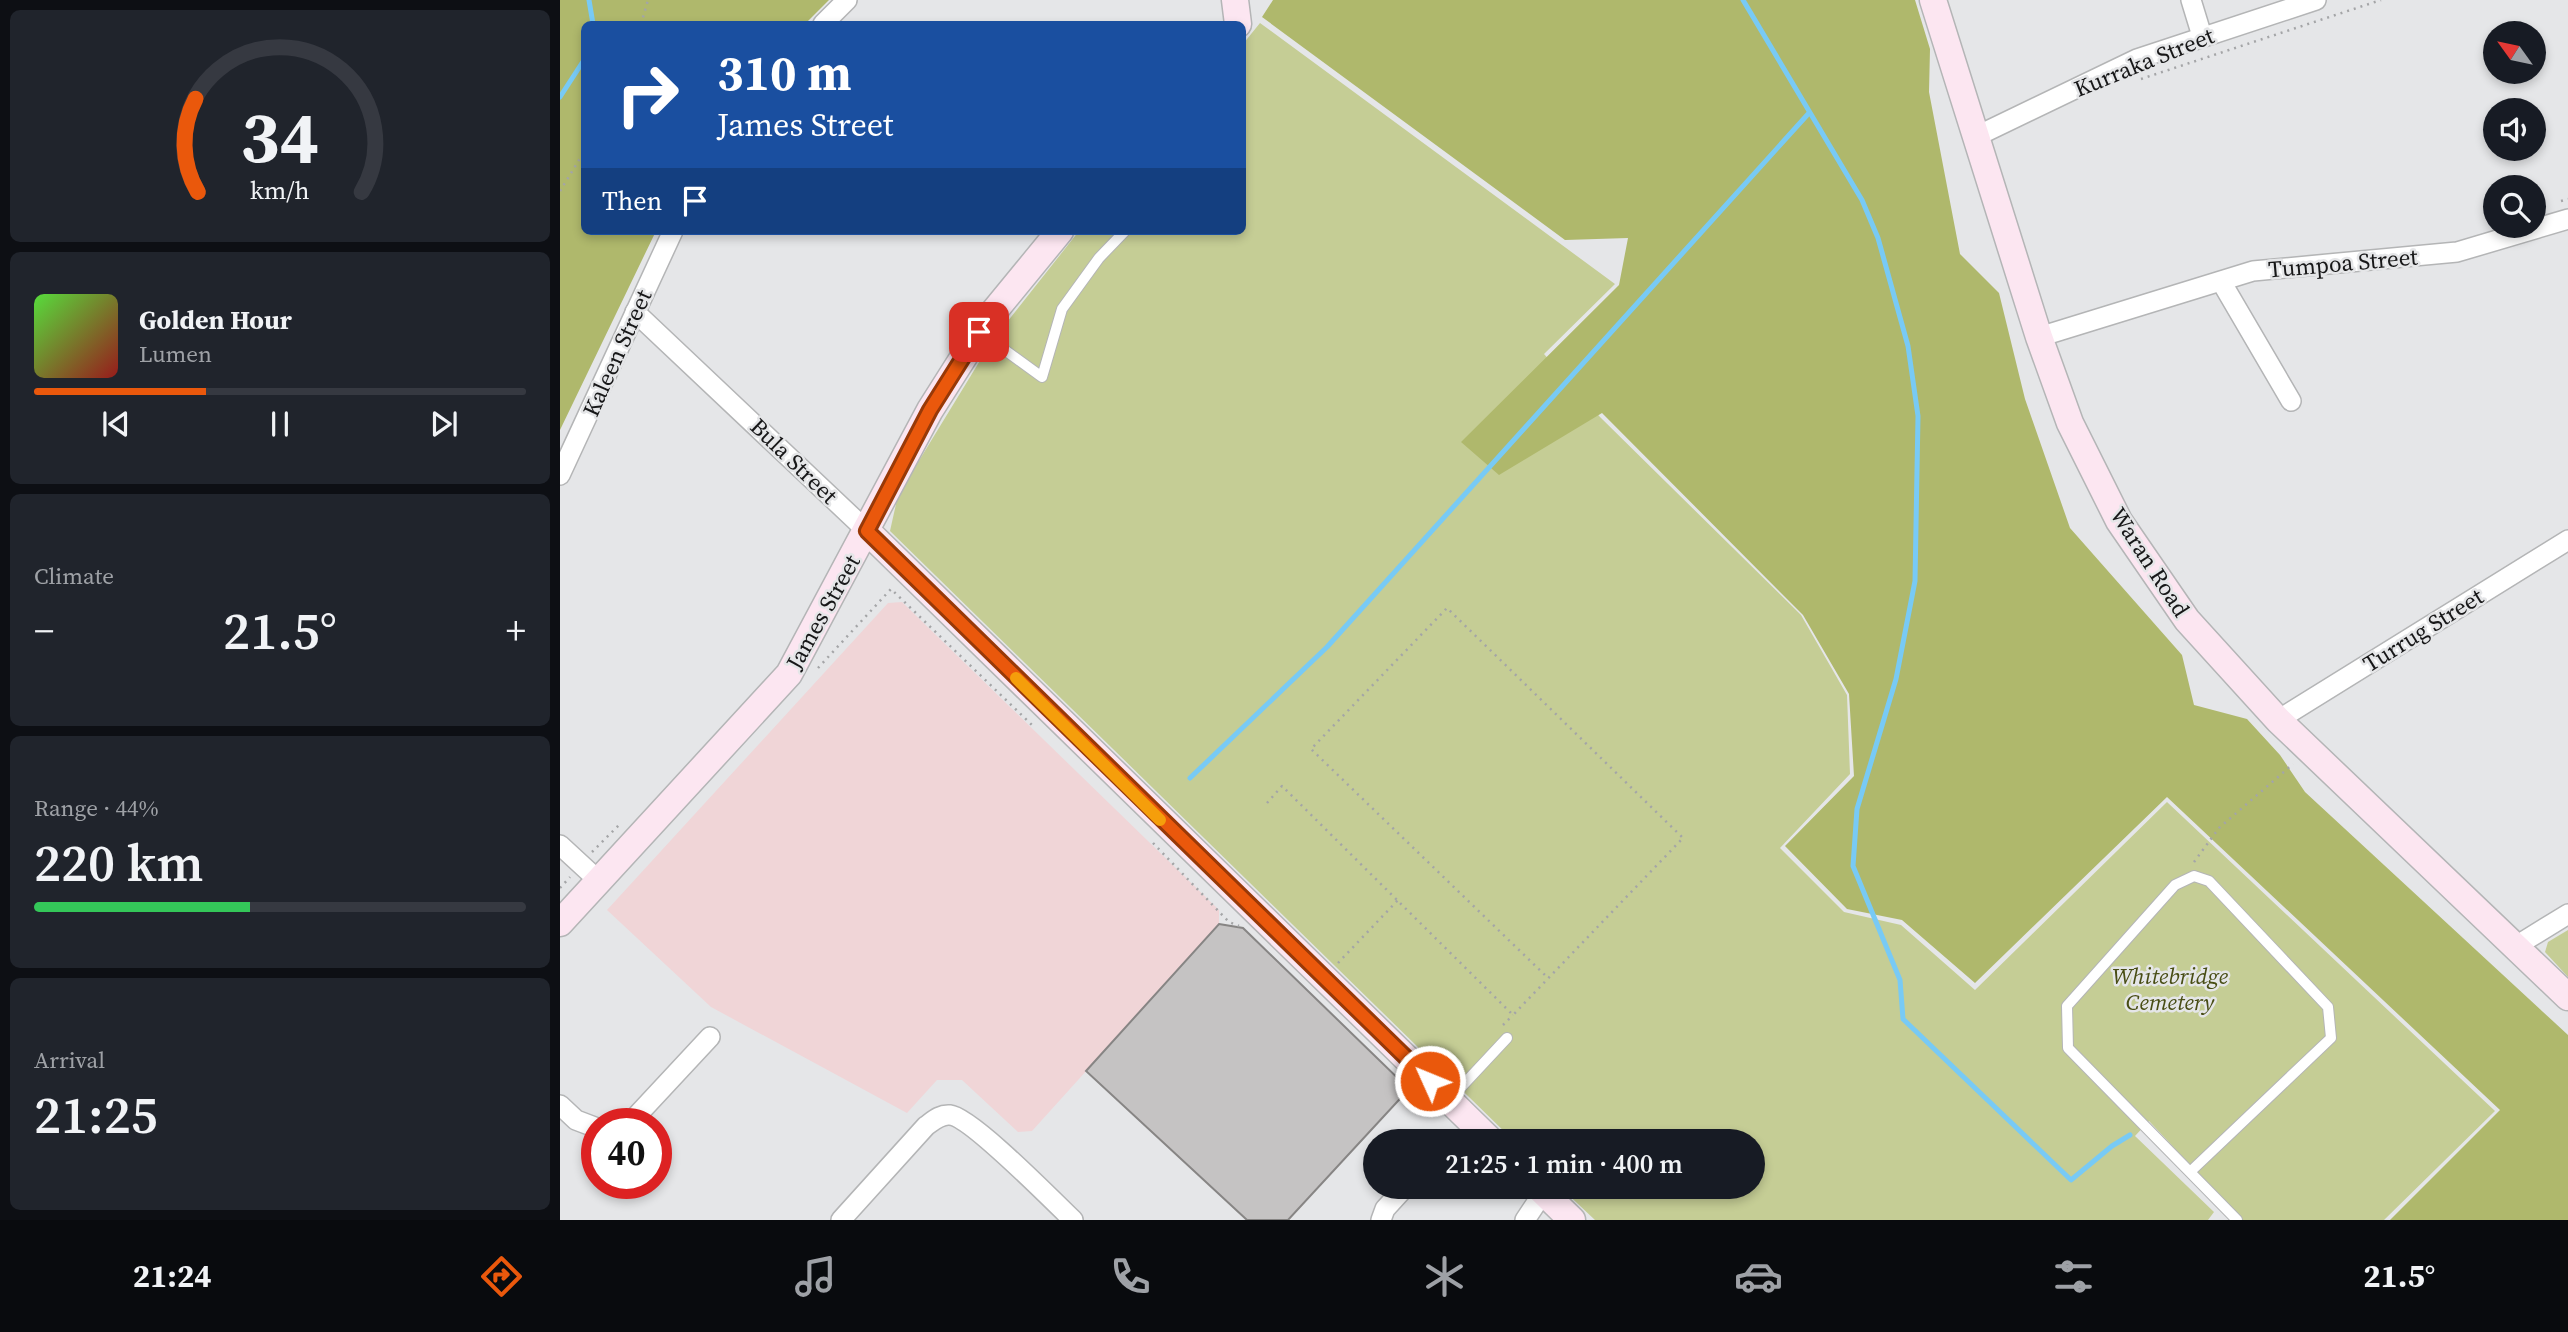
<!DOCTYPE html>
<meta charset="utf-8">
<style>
:root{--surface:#171b24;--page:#20242c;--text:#f1f3f6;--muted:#9ea1a6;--line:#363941;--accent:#ea580c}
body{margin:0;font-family:"Source Serif 4",serif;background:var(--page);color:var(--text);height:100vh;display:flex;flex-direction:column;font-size:26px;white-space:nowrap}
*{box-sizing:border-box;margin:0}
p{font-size:23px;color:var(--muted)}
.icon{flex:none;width:38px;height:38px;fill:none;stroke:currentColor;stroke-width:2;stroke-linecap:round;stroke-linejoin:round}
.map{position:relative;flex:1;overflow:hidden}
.details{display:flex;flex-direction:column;gap:10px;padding:10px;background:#0d0f14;width:560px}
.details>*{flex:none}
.banner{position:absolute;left:21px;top:21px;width:665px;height:214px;border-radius:10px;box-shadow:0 4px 10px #0003;background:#1a4fa0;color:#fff;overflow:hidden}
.needle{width:46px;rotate:303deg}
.fabs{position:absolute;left:1923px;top:21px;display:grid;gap:14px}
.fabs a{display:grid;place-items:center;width:63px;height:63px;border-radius:50%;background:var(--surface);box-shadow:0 4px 10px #0003;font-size:35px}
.speed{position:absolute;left:21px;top:1108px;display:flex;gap:14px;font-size:35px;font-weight:700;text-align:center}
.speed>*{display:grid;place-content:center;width:91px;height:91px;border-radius:50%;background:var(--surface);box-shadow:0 4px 10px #0003;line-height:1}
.speed .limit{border:10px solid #d22;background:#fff;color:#111}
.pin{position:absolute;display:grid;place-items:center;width:60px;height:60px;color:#fff;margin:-30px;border-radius:14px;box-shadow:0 4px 10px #0006}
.me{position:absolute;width:77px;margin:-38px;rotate:314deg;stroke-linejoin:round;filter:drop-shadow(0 0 5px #0008)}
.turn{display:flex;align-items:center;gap:24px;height:147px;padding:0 21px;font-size:32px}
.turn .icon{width:91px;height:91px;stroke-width:2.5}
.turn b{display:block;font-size:49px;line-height:60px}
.then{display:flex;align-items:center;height:66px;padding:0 21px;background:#0003;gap:14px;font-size:26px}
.big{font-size:52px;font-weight:600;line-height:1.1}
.details .card{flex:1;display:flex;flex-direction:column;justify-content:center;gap:10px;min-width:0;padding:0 24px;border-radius:10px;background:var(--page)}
.details .dial{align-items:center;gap:0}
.dial svg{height:182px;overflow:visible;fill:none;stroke:var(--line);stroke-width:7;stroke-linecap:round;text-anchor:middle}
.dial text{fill:var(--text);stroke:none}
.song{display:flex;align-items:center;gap:21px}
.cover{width:84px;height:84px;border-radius:10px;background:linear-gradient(135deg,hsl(110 70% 55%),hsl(0 70% 35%))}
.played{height:7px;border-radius:4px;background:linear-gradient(90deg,var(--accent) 35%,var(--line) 35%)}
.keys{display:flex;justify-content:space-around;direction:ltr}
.heat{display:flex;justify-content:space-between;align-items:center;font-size:38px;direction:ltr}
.charge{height:10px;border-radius:5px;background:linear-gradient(90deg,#34c759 44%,var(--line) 0)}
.trip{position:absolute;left:803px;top:1129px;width:402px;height:70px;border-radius:35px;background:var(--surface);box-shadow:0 4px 10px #0003;font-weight:600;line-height:70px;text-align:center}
.tabs{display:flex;height:112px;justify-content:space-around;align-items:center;background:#090b0e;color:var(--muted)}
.tabs .icon{width:49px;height:49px}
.tabs .current{color:var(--accent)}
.tabs b{font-size:32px;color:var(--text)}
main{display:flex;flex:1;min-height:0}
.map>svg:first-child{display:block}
</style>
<main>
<section class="details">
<div class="card dial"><svg viewBox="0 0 100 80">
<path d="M14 69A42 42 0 1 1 86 69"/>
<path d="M14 69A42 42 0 0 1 13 28" stroke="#ea580c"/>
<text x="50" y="56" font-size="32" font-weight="700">34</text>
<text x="50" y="72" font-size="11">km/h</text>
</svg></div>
<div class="card">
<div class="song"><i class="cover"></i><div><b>Golden Hour</b><p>Lumen</p></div></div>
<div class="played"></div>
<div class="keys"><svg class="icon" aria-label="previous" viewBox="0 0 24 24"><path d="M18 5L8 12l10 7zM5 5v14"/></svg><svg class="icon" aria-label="pause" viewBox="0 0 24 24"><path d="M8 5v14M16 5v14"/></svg><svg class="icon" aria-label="next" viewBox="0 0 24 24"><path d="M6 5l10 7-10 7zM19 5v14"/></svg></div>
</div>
<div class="card"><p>Climate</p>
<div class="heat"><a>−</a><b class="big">21.5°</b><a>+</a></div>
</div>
<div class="card"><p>Range · 44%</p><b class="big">220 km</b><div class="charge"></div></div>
<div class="card"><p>Arrival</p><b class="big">21:25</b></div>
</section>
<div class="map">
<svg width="2008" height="1220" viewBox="0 0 2008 1220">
<rect width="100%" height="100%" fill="#e5e6e8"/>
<polygon fill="#f0d5d7" points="342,602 659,910 659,924 472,1131 458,1132 402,1080 377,1080 347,1113 151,1007 47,910 328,603"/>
<g fill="#c5cd95">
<polygon points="700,23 1055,284 984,354 1040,417 1241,615 1287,695 1290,774 1220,848 1284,912 1341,925 1415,990 1607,802 1935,1111 1824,1220 1682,1220 1589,1121 1575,1136 1654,1212 1648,1220 1035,1220 1000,1187 1194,1186 1194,1141 954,1141 330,531 338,495 432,341 519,231 682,231 683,44"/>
<polygon points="2008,930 2008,977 1985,952 1988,942"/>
</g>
<g fill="#afb86c">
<polygon points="0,0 269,0 245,24 24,24 24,231 96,231 0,430"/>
<polygon points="713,0 1355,0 1370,49 1369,92 1400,254 1439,293 1465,399 1510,528 1622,655 1634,705 1687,719 1720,755 1745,792 2008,1035 2008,1220 1830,1220 1940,1110 1607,797 1415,983 1342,920 1287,909 1225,846 1294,776 1289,694 1243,615 1042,413 939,475 901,442 1059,285 1068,238 1005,240 702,17"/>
</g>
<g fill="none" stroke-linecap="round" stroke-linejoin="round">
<g stroke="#78caf5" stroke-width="5">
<polyline points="29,0 33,24"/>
<polyline points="1183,0 1302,200 1318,238 1348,346 1358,416 1355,581 1336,679 1297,809 1293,866 1340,980 1343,1019 1511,1180 1552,1146 1570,1135"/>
<polyline points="0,97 24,60"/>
<polyline points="630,778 767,647 1249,113"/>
</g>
</g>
<polygon fill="#c5c3c3" stroke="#878584" stroke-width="2" points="659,924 683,928 849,1089 728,1220 687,1220 526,1071"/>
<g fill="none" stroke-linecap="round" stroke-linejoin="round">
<defs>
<g id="lane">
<polyline points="420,332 482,377 502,309 539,258 565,231"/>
<polyline points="890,1099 947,1038"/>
<polyline points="1630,1172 1771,1038 1768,1007 1649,881 1634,876 1615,885 1507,1006 1508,1048 1677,1220"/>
</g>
<g id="street">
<polyline points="1631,0 1642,36"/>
<polyline points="263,24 287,0"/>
<polyline points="1417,136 1577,59 1756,0"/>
<polyline points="1662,283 1731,401"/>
<polyline points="75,312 307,531"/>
<polyline points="1479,337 1693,271 1897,252 2008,219"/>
<polyline points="0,475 113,231"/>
<polyline points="1718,720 2008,540"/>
<polyline points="0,845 39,881"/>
<polyline points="1956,946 2008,914"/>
<polyline points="0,1105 16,1120 37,1128"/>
<polyline points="69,1124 150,1037"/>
<path d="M 281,1220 L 366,1126 C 373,1121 380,1114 390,1115 C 411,1117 493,1201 513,1220"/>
<polyline points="821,1220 825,1209 846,1186"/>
<polyline points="965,1220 983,1193"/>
</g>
<g id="secondary">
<polyline points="675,0 678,24"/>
<polyline points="1373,0 1479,337 1510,423 1559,521 1627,620 1718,720 2008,997"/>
<polyline points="307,531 931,1141"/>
<polyline points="0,923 229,674 370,410 427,320 500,231"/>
<polyline points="977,1186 1012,1220"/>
</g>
</defs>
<use href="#lane" stroke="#b4b5b6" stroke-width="12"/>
<use href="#street" stroke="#b4b5b6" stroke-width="22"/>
<use href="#secondary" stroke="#b4b5b6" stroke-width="29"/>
<g stroke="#a4a5a7" stroke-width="2.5" stroke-dasharray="2 5" stroke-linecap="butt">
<polyline points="81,24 88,0"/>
<polyline points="1581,79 1821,0"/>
<polyline points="0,191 24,152"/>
<polyline points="2001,201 2008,199"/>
<polyline points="258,668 331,589 473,726"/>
<polyline points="707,803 722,786 953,1015 1123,838 887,608 751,749 988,978"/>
<polyline points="593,843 669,922 679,926"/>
<polyline points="32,852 59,825"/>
<polyline points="1634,862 1659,828 1733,764"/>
<polyline points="0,888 10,877"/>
<polyline points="778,963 838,900"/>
<polyline points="943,1025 953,1015"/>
<polyline points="950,1186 957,1193"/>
</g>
<use href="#lane" stroke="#fff" stroke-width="10"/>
<use href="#street" stroke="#fff" stroke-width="19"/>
<use href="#secondary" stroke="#fce6f1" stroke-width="26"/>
</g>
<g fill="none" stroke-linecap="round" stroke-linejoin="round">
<defs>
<polyline id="route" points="419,332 370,410 307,531 870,1081"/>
</defs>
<use href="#route" stroke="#983908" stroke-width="18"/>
<use href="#route" stroke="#ea580c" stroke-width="12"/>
<polyline stroke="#f59e0b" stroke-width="12" points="456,678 600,820"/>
</g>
<g text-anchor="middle" stroke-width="5" stroke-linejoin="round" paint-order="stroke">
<g font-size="23" fill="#171718" stroke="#e5e6e8">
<text transform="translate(1584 62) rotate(-22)" y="8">Kurraka Street</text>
<text transform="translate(1783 263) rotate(-5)" y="8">Tumpoa Street</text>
<text transform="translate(57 353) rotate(-66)" y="8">Kaleen Street</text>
<text transform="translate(234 461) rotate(44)" y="8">Bula Street</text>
<text transform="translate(1590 562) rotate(57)" y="8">Waran Road</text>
<text transform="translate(263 612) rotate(-61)" y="8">James Street</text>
<text transform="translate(1863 630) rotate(-32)" y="8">Turrug Street</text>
</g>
<g font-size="23" font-style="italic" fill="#484d14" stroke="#e5e6e8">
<text x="1610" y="984">Whitebridge<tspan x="1610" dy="26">Cemetery</tspan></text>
</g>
</g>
</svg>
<div class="fabs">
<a><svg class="needle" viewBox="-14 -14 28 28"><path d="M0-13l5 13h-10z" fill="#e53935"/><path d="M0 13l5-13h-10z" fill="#9ea1a6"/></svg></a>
<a><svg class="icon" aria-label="sound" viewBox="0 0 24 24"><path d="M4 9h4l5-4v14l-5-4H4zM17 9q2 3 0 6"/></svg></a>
<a><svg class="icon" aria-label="search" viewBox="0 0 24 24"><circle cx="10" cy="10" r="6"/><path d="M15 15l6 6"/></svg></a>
</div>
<div class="speed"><div class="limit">40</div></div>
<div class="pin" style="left:419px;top:332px;background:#d93025"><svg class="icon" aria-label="arrive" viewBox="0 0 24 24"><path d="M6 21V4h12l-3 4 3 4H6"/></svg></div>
<svg class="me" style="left:870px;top:1081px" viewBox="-20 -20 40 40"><circle r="17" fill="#ea580c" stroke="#fff" stroke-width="3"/><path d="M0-11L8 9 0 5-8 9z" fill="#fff"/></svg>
<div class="trip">21:25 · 1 min · 400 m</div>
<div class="banner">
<div class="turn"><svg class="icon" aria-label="right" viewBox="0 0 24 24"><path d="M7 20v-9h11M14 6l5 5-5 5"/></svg><div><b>310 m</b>James Street</div></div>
<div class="then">Then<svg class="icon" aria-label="arrive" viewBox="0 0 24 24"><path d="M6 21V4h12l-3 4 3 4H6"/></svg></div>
</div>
</div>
</main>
<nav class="tabs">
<b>21:24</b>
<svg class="icon current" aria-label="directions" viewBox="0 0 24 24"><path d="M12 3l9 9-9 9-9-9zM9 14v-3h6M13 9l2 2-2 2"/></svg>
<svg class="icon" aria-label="music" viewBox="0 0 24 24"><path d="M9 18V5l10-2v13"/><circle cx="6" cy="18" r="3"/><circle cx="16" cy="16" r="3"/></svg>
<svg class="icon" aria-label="phone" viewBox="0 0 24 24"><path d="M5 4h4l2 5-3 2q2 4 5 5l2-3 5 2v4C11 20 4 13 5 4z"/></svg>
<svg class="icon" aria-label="climate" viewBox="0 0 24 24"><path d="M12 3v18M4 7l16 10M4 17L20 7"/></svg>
<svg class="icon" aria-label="car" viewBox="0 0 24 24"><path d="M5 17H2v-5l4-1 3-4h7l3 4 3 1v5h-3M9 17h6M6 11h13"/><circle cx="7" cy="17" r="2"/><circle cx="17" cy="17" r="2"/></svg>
<svg class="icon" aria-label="filters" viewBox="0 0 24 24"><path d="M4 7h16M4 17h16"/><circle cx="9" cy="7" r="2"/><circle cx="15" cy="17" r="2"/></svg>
<b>21.5°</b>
</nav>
